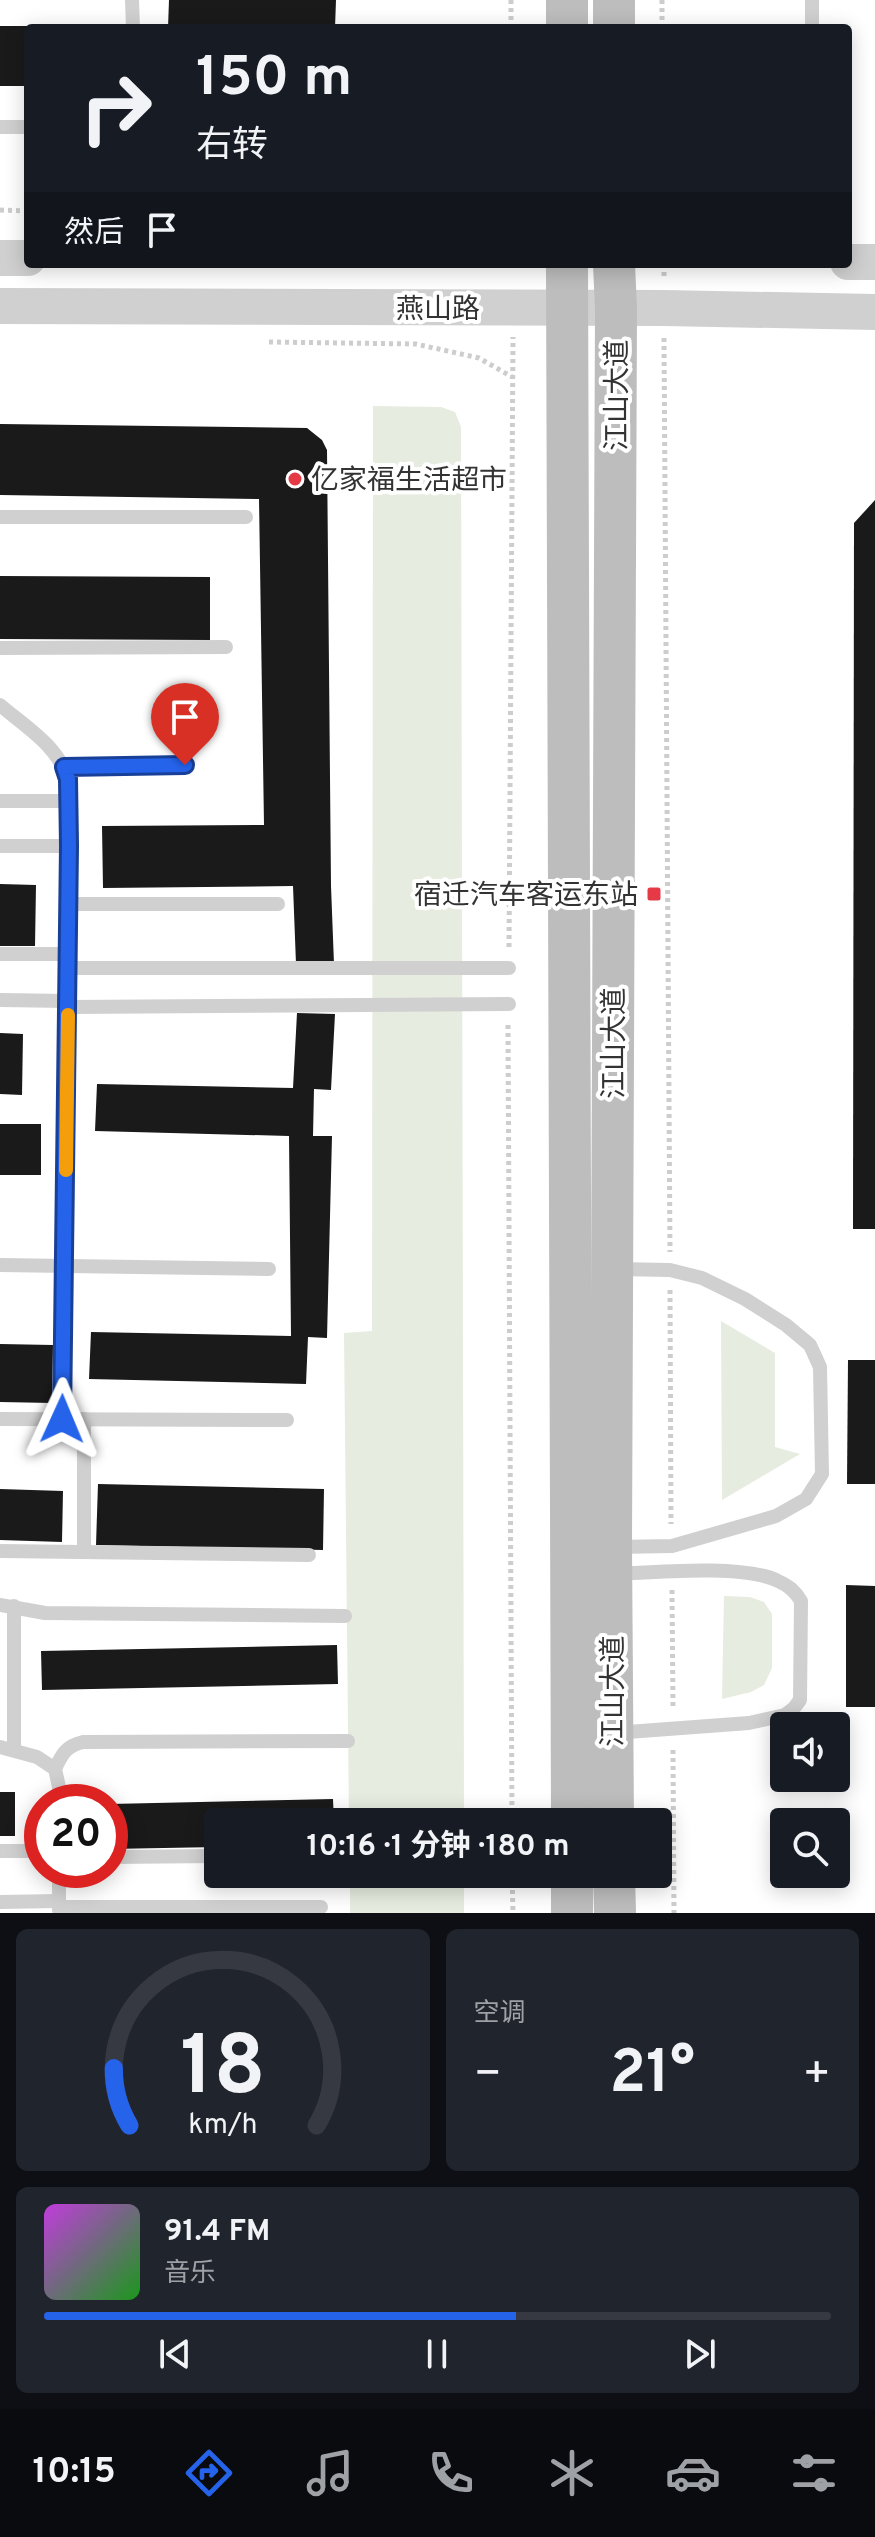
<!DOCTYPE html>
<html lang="zh">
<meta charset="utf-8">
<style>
:root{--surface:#171b24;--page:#20242c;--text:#f1f3f6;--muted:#9ea1a6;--line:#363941;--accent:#2563eb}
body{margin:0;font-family:Overpass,"Noto Sans SC",sans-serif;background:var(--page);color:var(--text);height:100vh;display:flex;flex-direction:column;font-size:30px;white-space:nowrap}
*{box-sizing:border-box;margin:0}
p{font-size:26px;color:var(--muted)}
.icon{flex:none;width:44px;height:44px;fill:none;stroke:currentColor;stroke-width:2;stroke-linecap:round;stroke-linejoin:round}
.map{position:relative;height:1913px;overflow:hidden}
.drawer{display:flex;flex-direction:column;gap:16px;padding:16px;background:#0d0f14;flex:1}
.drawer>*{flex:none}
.banner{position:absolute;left:24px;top:24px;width:828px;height:244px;border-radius:8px;box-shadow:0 4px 20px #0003;background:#171b24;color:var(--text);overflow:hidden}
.tools{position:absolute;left:770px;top:1712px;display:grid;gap:16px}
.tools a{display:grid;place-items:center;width:80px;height:80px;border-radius:8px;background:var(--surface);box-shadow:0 4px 20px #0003;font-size:40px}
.speed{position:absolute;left:24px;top:1784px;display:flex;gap:16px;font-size:40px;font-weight:700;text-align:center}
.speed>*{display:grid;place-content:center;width:104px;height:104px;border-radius:50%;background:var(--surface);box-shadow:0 4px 20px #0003;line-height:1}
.speed .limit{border:12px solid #d22;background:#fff;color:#111}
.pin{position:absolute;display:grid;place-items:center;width:68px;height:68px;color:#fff;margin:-82px -34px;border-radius:50% 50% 50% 0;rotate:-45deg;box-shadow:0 0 8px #0007}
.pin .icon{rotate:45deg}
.me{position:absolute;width:88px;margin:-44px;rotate:1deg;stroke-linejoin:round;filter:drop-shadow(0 0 6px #0008)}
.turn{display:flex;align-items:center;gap:28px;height:168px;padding:0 40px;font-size:36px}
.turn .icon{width:104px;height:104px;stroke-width:2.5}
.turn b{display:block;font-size:56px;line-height:68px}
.then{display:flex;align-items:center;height:76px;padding:0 40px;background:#0003;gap:16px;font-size:30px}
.big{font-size:60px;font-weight:700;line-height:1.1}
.drawer .tile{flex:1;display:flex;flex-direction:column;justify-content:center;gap:12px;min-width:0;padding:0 28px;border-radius:12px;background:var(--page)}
.drawer .dial{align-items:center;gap:0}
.dial svg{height:208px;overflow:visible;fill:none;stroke:var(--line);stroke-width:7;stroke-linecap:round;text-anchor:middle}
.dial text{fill:var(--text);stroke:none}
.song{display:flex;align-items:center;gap:24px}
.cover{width:96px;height:96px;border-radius:12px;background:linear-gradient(135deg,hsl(290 70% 55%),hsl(120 70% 35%))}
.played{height:8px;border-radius:4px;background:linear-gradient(90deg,var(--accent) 60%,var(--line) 60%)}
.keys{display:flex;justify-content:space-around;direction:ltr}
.heat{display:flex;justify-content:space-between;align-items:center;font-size:44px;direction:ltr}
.drawer .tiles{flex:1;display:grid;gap:16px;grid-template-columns:1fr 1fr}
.tile:last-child{grid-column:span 2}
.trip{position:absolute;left:204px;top:1808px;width:468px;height:80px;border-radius:8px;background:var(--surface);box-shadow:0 4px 20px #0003;font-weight:700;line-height:80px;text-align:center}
.dock{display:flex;height:128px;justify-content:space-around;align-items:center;background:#090b0e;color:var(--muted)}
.dock .icon{width:56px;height:56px}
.dock .current{color:var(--accent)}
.dock b{font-size:36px;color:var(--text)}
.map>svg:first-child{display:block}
</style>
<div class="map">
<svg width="875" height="1913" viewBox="0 0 875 1913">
<rect width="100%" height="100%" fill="#fff"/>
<g fill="#e6ecdf">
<polygon points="373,406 441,407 455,412 461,427 464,1822 349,1822 344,1333 372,1331"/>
<polygon points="721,1321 775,1353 775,1447 800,1454 722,1500"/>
<polygon points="724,1596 750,1597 764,1602 772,1614 772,1668 764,1685 751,1692 722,1699"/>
<rect x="350" y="1874" width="114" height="39"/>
</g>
<g fill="#1a1a1a">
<polygon points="169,0 336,0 335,28 168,28"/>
<rect x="0" y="26" width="28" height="60"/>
<polygon points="0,424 307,428 322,440 327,450 331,886 334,964 296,964 293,886 103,888 102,826 264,825 259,499 0,495"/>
<polygon points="875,500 875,1229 853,1229 854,523"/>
<polygon points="0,576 210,577 210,640 0,639"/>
<polygon points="0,884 36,885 35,946 0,946"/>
<polygon points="297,1013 335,1014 331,1090 314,1089 313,1136 332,1136 327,1338 308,1337 306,1384 89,1379 91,1332 291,1336 289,1136 95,1131 97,1084 293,1088"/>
<polygon points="0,1033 23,1034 22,1095 0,1094"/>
<rect x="0" y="1124" width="41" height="51"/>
<polygon points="0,1344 53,1345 52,1403 0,1402"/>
<polygon points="848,1360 875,1360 875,1484 847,1484"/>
<polygon points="98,1484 324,1489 323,1550 96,1545"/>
<polygon points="0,1489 63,1491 62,1542 0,1540"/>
<polygon points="846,1585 875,1586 875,1707 846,1707"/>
<polygon points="337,1645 338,1684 42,1690 41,1651"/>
<rect x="0" y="1792" width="15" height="44"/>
<polygon points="333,1799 334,1822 218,1822 218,1847 110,1849 110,1804"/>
</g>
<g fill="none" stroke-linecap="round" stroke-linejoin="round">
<g stroke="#cdcdcd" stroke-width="5" stroke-dasharray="4 4" stroke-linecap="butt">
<polyline points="511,0 511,28"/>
<polyline points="662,0 662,28"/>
<polyline points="0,210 28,211"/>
<polyline points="664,264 664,276"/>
<polyline points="664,338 670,1252"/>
<polyline points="269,342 416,344 479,358 512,377"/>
<polyline points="509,947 513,337"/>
<polyline points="508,1025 512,1822"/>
<polyline points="670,1290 671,1524"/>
<polyline points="672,1590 673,1708"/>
<polyline points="673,1750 674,1913"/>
<polyline points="512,1874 513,1913"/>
</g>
<g stroke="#d0d0d0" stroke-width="14">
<polyline points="132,0 133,28"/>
<polyline points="812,0 812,28"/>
<polyline points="0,127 28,127"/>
<polyline points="0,517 246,517"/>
<polyline points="0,648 226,647"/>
<path d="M 0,705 C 27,728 57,745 68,779 L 68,1007 L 62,1419"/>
<polyline points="64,767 185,765"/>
<polyline points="0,801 69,801"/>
<polyline points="0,846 69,846"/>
<polyline points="69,904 278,904"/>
<polyline points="0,954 68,954"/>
<polyline points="68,968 509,968"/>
<polyline points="0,1000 68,1001"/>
<polyline points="68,1007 509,1004"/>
<polyline points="0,1265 269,1269"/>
<polyline points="615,1269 670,1270 702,1278 745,1299 786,1325 810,1345 820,1367 822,1474 806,1499 776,1516 672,1546 616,1547"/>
<polyline points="0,1419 287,1420"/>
<polyline points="0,1551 309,1555"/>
<polyline points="84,1552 84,1419"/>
<polyline points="0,1605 45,1613 345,1616"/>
<polyline points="14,1606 14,1749"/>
<path d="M 614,1733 L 749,1723 L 785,1715 L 794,1708 L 800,1700 L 801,1601 C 795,1591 789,1586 778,1581 C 744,1564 657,1572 616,1574"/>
<polyline points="0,1747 37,1757 55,1769 59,1787 59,1802"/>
<path d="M 55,1769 C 62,1754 66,1746 83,1742 L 348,1741"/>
<polyline points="0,1851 42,1851"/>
<polyline points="110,1857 218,1856"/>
<polyline points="59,1870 59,1910"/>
<polyline points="0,1902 59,1901"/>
<polyline points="59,1907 321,1907"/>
</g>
<g stroke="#d0d0d0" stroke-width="36">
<polyline points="0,258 28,258"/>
<polyline points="848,262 875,262"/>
<polyline points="0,306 664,308 875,312"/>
</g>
<g stroke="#bdbdbd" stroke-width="42">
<polyline points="567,0 567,28"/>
<polyline points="614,0 614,28"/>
<polyline points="567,264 572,1822"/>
<polyline points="613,1822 611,1547 616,309 614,264"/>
<polyline points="572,1874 572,1913"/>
<polyline points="614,1874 615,1913"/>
</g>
</g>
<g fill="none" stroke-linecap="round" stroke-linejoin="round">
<defs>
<polyline id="route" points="62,1419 69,846 68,779 64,767 185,765"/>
</defs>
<use href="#route" stroke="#184099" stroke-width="20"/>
<use href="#route" stroke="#2563eb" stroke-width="14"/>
<polyline stroke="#f59e0b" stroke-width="14" points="66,1170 68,1015"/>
</g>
<g fill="#e63946" stroke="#fff" stroke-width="3">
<circle cx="295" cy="479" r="8"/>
<rect x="646" y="886" width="16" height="16" rx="4"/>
</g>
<g text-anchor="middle" stroke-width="8" stroke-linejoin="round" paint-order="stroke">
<g font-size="28" fill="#333" stroke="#fff">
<text x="438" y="318">燕山路</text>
<text transform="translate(616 395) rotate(-90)" y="10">江山大道</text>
<text transform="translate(613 1043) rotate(-90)" y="10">江山大道</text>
<text transform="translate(612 1691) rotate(-90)" y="10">江山大道</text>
</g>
<g font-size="28" fill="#333" stroke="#fff" text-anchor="start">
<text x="311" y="489">亿家福生活超市</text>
<text x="638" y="904" text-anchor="end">宿迁汽车客运东站</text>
</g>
</g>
</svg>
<div class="tools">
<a><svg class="icon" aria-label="sound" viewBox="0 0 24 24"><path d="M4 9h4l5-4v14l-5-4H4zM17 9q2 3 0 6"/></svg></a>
<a><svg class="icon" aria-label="search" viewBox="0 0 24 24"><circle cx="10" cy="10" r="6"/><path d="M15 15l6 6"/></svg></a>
</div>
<div class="speed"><div class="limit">20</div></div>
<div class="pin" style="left:185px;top:765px;background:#d93025"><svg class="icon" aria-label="arrive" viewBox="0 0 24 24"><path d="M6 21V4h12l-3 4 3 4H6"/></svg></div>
<svg class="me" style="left:62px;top:1419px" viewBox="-20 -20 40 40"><path d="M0-17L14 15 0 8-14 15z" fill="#2563eb" stroke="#fff" stroke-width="4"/></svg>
<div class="trip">10:16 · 1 分钟 · 180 m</div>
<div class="banner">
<div class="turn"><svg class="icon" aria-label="right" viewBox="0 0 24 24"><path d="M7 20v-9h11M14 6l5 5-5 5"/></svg><div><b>150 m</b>右转</div></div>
<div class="then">然后<svg class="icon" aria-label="arrive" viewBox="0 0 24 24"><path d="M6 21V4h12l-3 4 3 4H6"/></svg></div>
</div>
</div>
<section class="drawer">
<div class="tiles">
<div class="tile dial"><svg viewBox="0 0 100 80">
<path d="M14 69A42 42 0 1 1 86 69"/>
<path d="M14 69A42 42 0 0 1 8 47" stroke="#2563eb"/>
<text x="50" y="56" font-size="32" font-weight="700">18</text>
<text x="50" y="72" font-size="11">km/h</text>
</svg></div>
<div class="tile"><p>空调</p>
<div class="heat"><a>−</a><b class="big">21°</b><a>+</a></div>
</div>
<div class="tile">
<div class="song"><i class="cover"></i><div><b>91.4 FM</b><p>音乐</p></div></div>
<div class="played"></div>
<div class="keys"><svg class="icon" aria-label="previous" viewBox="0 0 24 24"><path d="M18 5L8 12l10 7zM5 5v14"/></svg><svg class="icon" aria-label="pause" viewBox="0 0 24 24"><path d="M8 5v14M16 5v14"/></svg><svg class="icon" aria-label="next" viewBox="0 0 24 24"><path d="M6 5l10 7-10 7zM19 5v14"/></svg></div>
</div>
</div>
</section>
<nav class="dock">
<b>10:15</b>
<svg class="icon current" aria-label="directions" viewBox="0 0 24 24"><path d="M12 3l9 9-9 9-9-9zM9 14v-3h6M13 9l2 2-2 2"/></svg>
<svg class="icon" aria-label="music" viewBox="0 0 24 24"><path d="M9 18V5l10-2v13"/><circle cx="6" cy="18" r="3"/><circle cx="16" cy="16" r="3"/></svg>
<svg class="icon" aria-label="phone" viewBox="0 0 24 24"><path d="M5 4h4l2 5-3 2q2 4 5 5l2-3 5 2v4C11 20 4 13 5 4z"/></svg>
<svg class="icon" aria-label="climate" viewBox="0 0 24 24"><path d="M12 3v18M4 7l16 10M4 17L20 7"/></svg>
<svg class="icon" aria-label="car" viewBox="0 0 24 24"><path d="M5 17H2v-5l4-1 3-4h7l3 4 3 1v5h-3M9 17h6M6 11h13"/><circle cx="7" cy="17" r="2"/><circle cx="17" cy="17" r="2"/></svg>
<svg class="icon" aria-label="filters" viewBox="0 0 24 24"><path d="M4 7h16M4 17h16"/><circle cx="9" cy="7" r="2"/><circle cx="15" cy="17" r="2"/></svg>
</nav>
